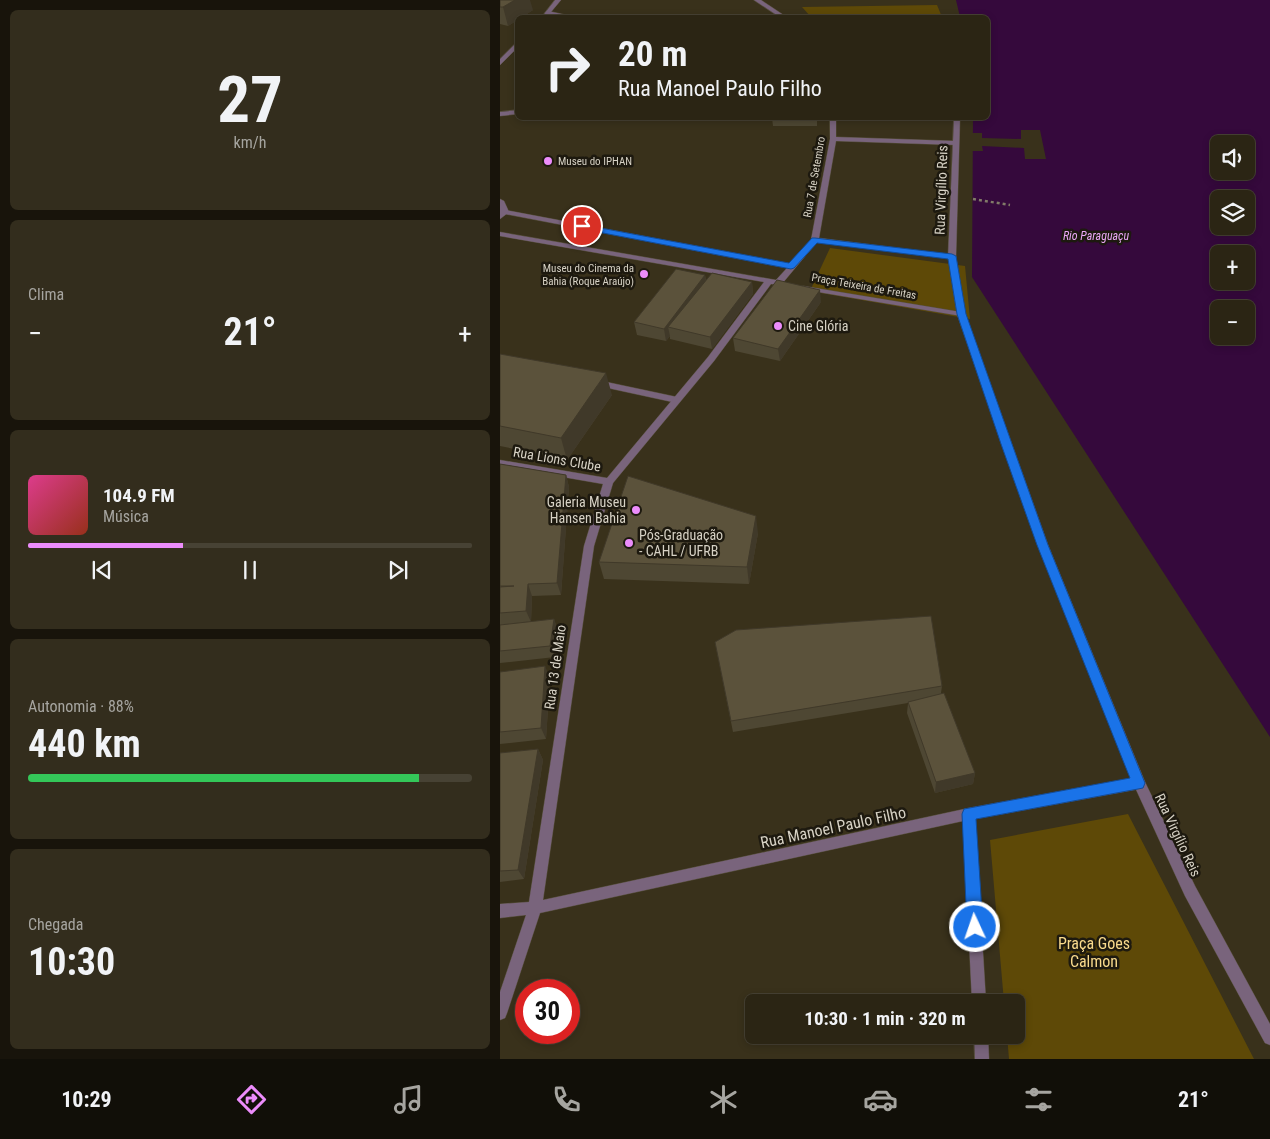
<!DOCTYPE html>
<html lang="pt">
<meta charset="utf-8">
<style>
:root{--surface:#2b2514;--page:#332d1d;--text:#f1f3f6;--muted:#a6a5a0;--line:#474234;--accent:#ec8cfb}
body{margin:0;font-family:"Roboto Condensed",sans-serif;background:var(--page);color:var(--text);height:100vh;display:flex;flex-direction:column;font-size:19px;white-space:nowrap}
*{box-sizing:border-box;margin:0}
p{font-size:16px;color:var(--muted)}
.icon{flex:none;width:28px;height:28px;fill:none;stroke:currentColor;stroke-width:2;stroke-linecap:round;stroke-linejoin:round}
.map{position:relative;flex:1;overflow:hidden}
.sheet{display:flex;flex-direction:column;gap:10px;padding:10px;background:#18140b;width:500px}
.sheet>*{flex:none}
.banner{position:absolute;left:15px;top:15px;width:475px;height:105px;border-radius:8px;box-shadow:0 2px 8px #0003,0 0 0 1px var(--line);background:#2b2514;color:var(--text);overflow:hidden}
.controls{position:absolute;left:710px;top:135px;display:grid;gap:10px}
.controls a{display:grid;place-items:center;width:45px;height:45px;border-radius:8px;background:var(--surface);box-shadow:0 2px 8px #0003,0 0 0 1px var(--line);font-size:25px}
.speed{position:absolute;left:15px;top:979px;display:flex;gap:10px;font-size:25px;font-weight:700;text-align:center}
.speed>*{display:grid;place-content:center;width:65px;height:65px;border-radius:50%;background:var(--surface);box-shadow:0 2px 8px #0003,0 0 0 1px var(--line);line-height:1}
.speed .limit{border:8px solid #d22;background:#fff;color:#111}
.pin{position:absolute;display:grid;place-items:center;width:42px;height:42px;color:#fff;margin:-21px;border:2px solid #fff;border-radius:50%;box-shadow:0 1px 5px #0007}
.me{position:absolute;width:55px;margin:-28px;rotate:357deg;stroke-linejoin:round;filter:drop-shadow(0 0 4px #0008)}
.turn{display:flex;align-items:center;gap:18px;height:105px;padding:0 20px;font-size:22px}
.turn .icon{width:65px;height:65px;stroke-width:2.5}
.turn b{display:block;font-size:35px;line-height:42px}
.big{font-size:38px;font-weight:700;line-height:1.1}
.sheet .widget{flex:1;display:flex;flex-direction:column;justify-content:center;gap:8px;min-width:0;padding:0 18px;border-radius:8px;background:var(--page)}
.sheet .dial{align-items:center;gap:0}
.dial b{font-size:65px;line-height:1}
.song{display:flex;align-items:center;gap:15px}
.cover{width:60px;height:60px;border-radius:8px;background:linear-gradient(135deg,hsl(330 70% 55%),hsl(10 70% 35%))}
.played{height:5px;border-radius:2px;background:linear-gradient(90deg,var(--accent) 35%,var(--line) 35%)}
.keys{display:flex;justify-content:space-around;direction:ltr}
.heat{display:flex;justify-content:space-between;align-items:center;font-size:28px;direction:ltr}
.charge{height:8px;border-radius:4px;background:linear-gradient(90deg,#34c759 88%,var(--line) 0)}
.trip{position:absolute;left:245px;top:994px;width:280px;height:50px;border-radius:8px;background:var(--surface);box-shadow:0 2px 8px #0003,0 0 0 1px var(--line);font-weight:700;line-height:50px;text-align:center}
.tabs{display:flex;height:80px;justify-content:space-around;align-items:center;background:#110f08;color:var(--muted)}
.tabs .icon{width:35px;height:35px}
.tabs .on{color:var(--accent)}
.tabs b{font-size:22px;color:var(--text)}
main{display:flex;flex:1;min-height:0}
.map>svg:first-child{display:block}
</style>
<main>
<section class="sheet">
<div class="widget dial"><b>27</b><p>km/h</p></div>
<div class="widget"><p>Clima</p>
<div class="heat"><a>−</a><b class="big">21°</b><a>+</a></div>
</div>
<div class="widget">
<div class="song"><i class="cover"></i><div><b>104.9 FM</b><p>Música</p></div></div>
<div class="played"></div>
<div class="keys"><svg class="icon" aria-label="previous" viewBox="0 0 24 24"><path d="M18 5L8 12l10 7zM5 5v14"/></svg><svg class="icon" aria-label="pause" viewBox="0 0 24 24"><path d="M8 5v14M16 5v14"/></svg><svg class="icon" aria-label="next" viewBox="0 0 24 24"><path d="M6 5l10 7-10 7zM19 5v14"/></svg></div>
</div>
<div class="widget"><p>Autonomia · 88%</p><b class="big">440 km</b><div class="charge"></div></div>
<div class="widget"><p>Chegada</p><b class="big">10:30</b></div>
</section>
<div class="map">
<svg width="770" height="1059" viewBox="0 0 770 1059">
<rect width="100%" height="100%" fill="#39311b"/>
<g fill="#5e4907">
<polygon points="437,5 442,17 311,17 302,7"/>
<polygon points="330,248 465,266 470,319 310,291"/>
<polygon points="628,814 754,1059 509,1059 507,1035 516,1035 516,1002 504,1002 490,840"/>
</g>
<path fill="#35093c" fill-rule="evenodd" d="M 456,0 L 770,0 L 770,737 L 472,277 L 473,118 L 488,118 L 488,18 L 460,17 ZM 719,144 L 746,144 L 746,171 L 719,171 ZM 719,199 L 746,199 L 746,226 L 719,226 ZM 719,254 L 746,254 L 746,281 L 719,281 ZM 719,309 L 746,309 L 746,336 L 719,336 Z"/>
<polygon fill="#39311b" points="521,130 540,130 546,159 525,159 524,148 482,146 483,151 471,151 471,133 482,133 482,138 521,139"/>
<g fill="none" stroke-linecap="round" stroke-linejoin="round">
<defs>
<polygon id="service" points="97,380 177,397 181,400 177,403 94,385 93,383"/>
<g id="minor">
<polygon points="254,0 261,0 288,18 281,18"/>
<polygon points="48,11 71,16 73,18 61,18 46,14 45,13"/>
<polygon points="18,110 18,114 0,116 0,112"/>
<polygon points="330,118 336,118 336,137 456,141 459,143 456,145 336,141 319,238 452,255 456,257 452,259 317,242 281,285 271,284 214,361 113,483 94,546 43,900 469,808 639,777 643,779 645,783 643,787 639,789 475,819 486,1002 472,1002 463,821 40,913 7,1013 5,1018 0,1020 0,992 26,915 0,918 0,904 29,902 84,546 103,484 0,466 0,460 107,478 208,357 264,282 0,236 0,232 276,280 287,268 5,214 1,212 5,210 291,264 311,240 330,139"/>
<polygon points="303,286 461,312 465,314 461,316 306,290 303,290"/>
<polygon points="474,1035 488,1035 489,1059 475,1059"/>
</g>
<g id="tertiary">
<polygon points="55,0 61,0 46,18 41,18"/>
<polygon points="18,41 18,47 0,65 0,59"/>
<polygon points="454,118 460,118 456,257 465,314 548,545 645,782 695,886 770,1024 770,1045 765,1043 685,896 633,783 538,545 457,314 448,257"/>
<polygon points="0,199 4,201 9,212 0,219"/>
</g>
</defs>
<use href="#service" stroke="#554e3a" stroke-width="1"/>
<use href="#minor" stroke="#554e3a" stroke-width="1"/>
<use href="#tertiary" stroke="#554e3a" stroke-width="1"/>
<polyline stroke="#817a68" stroke-width="2.5" stroke-dasharray="3 3" stroke-linecap="butt" points="473,199 510,205"/>
<use href="#service" fill="#79647c" fill-rule="evenodd"/>
<use href="#minor" fill="#79647c" fill-rule="evenodd"/>
<use href="#tertiary" fill="#79647c" fill-rule="evenodd"/>
</g>
<g fill="#4e4733">
<polygon points="0,0 33,10 8,26 0,24"/>
<polygon points="272,118 317,118 317,126 273,126"/>
<polygon points="205,275 206,280 252,282 253,294 212,349 170,339 170,336 166,341 137,335 134,322"/>
<polygon points="321,302 280,361 235,351 233,338"/>
<polygon points="0,354 112,395 67,460 0,446"/>
<polygon points="0,464 66,475 69,487 61,595 32,596 31,622 54,619 58,631 55,657 0,663"/>
<polygon points="258,533 249,584 104,579 99,562"/>
<polygon points="215,642 442,686 441,693 475,773 473,784 435,793 407,713 408,703 233,732"/>
<polygon points="0,672 50,678 46,739 0,744"/>
<polygon points="38,749 43,760 24,879 0,882 0,753"/>
</g>
<g fill="#403929">
<polygon points="15,0 30,0 33,10 21,18 18,18 18,20 8,26 3,7"/>
<polygon points="205,275 207,287 168,327 170,336 166,341 164,329"/>
<polygon points="252,282 253,294 212,349 210,337"/>
<polygon points="320,290 321,302 280,361 278,349"/>
<polygon points="106,373 112,395 67,460 61,438"/>
<polygon points="66,475 69,487 61,595 57,583"/>
<polygon points="256,516 258,533 249,584 247,567"/>
<polygon points="28,584 32,596 31,622 26,611"/>
<polygon points="54,619 58,631 55,657 50,646"/>
<polygon points="45,666 50,678 46,739 41,728"/>
<polygon points="38,749 43,760 24,879 18,870"/>
<polygon points="475,773 473,784 435,793 436,782"/>
</g>
<g fill="#5b523b" stroke="#403929">
<polygon points="0,0 15,0 3,7 0,7"/>
<polygon points="176,269 205,275 164,329 134,322"/>
<polygon points="212,273 252,282 210,337 168,327"/>
<polygon points="277,280 320,290 278,349 233,338"/>
<polygon points="0,354 106,373 61,438 0,426"/>
<polygon points="0,464 66,475 57,583 28,584 26,611 0,613 0,587 14,586 0,586"/>
<polygon points="128,476 256,516 247,567 99,562"/>
<polygon points="431,616 442,686 231,721 215,642 236,630"/>
<polygon points="54,619 50,646 0,651 0,625"/>
<polygon points="45,666 41,728 0,732 0,672"/>
<polygon points="444,693 475,773 436,782 408,702"/>
<polygon points="38,749 18,870 0,871 0,753"/>
</g>
<polygon fill="#1a73e8" stroke="#114b97" points="79,224 289,263 312,238 315,238 452,254 456,256 466,314 512,444 548,545 645,783 643,788 638,789 476,819 483,927 480,932 475,935 470,932 467,927 462,814 464,809 630,778 537,545 501,444 457,314 448,259 317,243 294,268 291,269 82,229 79,228"/>
<g fill="#ec8cfb" stroke="#1d190f" stroke-width="2">
<circle cx="48" cy="161" r="5"/>
<circle cx="144" cy="274" r="5"/>
<circle cx="278" cy="326" r="5"/>
<circle cx="136" cy="510" r="5"/>
<circle cx="129" cy="543" r="5"/>
</g>
<g text-anchor="middle" stroke-width="5" stroke-linejoin="round" paint-order="stroke">
<g font-size="11" fill="#d7d2c5" stroke="#1d190f" text-anchor="start">
<text x="58" y="165">Museu do IPHAN</text>
<text x="134" y="272" text-anchor="end">Museu do Cinema da<tspan x="134" dy="13">Bahia (Roque Araújo)</tspan></text>
</g>
<g font-size="11" fill="#d7d2c5" stroke="#1d190f">
<text transform="translate(314 177) rotate(-80)" y="4">Rua 7 de Setembro</text>
<text transform="translate(364 286) rotate(10)" y="4">Praça Teixeira de Freitas</text>
</g>
<g font-size="12" font-style="italic" fill="#eaa7f5" stroke="#1d190f">
<text x="596" y="240">Rio Paraguaçu</text>
</g>
<g font-size="14" fill="#d7d2c5" stroke="#1d190f">
<text transform="translate(441 190) rotate(-88)" y="5">Rua Virgílio Reis</text>
<text transform="translate(57 459) rotate(10)" y="5">Rua Lions Clube</text>
<text transform="translate(55 667) rotate(-82)" y="5">Rua 13 de Maio</text>
<text transform="translate(678 835) rotate(65)" y="5">Rua Virgílio Reis</text>
</g>
<g font-size="14" fill="#d7d2c5" stroke="#1d190f" text-anchor="start">
<text x="288" y="331">Cine Glória</text>
<text x="126" y="507" text-anchor="end">Galeria Museu<tspan x="126" dy="16">Hansen Bahia</tspan></text>
<text x="139" y="540">Pós-Graduação<tspan x="139" dy="16">- CAHL / UFRB</tspan></text>
</g>
<g font-size="16" fill="#d7d2c5" stroke="#1d190f">
<text transform="translate(333 827) rotate(-12)" y="6">Rua Manoel Paulo Filho</text>
</g>
<g font-size="16" fill="#f9da8c" stroke="#1d190f">
<text x="594" y="949">Praça Goes<tspan x="594" dy="18">Calmon</tspan></text>
</g>
</g>
</svg>
<div class="controls">
<a><svg class="icon" aria-label="sound" viewBox="0 0 24 24"><path d="M4 9h4l5-4v14l-5-4H4zM17 9q2 3 0 6"/></svg></a>
<a><svg class="icon" aria-label="layers" viewBox="0 0 24 24"><path d="M12 4l9 5-9 5-9-5zM3 14l9 5 9-5"/></svg></a>
<a>+</a>
<a>−</a>
</div>
<div class="speed"><div class="limit">30</div></div>
<div class="pin" style="left:82px;top:226px;background:#d93025"><svg class="icon" aria-label="arrive" viewBox="0 0 24 24"><path d="M6 21V4h12l-3 4 3 4H6"/></svg></div>
<svg class="me" style="left:475px;top:927px" viewBox="-20 -20 40 40"><circle r="17" fill="#1a73e8" stroke="#fff" stroke-width="3"/><path d="M0-11L8 9 0 5-8 9z" fill="#fff"/></svg>
<div class="trip">10:30 · 1 min · 320 m</div>
<div class="banner">
<div class="turn"><svg class="icon" aria-label="right" viewBox="0 0 24 24"><path d="M7 20v-9h11M14 6l5 5-5 5"/></svg><div><b>20 m</b>Rua Manoel Paulo Filho</div></div>
</div>
</div>
</main>
<nav class="tabs">
<b>10:29</b>
<svg class="icon on" aria-label="directions" viewBox="0 0 24 24"><path d="M12 3l9 9-9 9-9-9zM9 14v-3h6M13 9l2 2-2 2"/></svg>
<svg class="icon" aria-label="music" viewBox="0 0 24 24"><path d="M9 18V5l10-2v13"/><circle cx="6" cy="18" r="3"/><circle cx="16" cy="16" r="3"/></svg>
<svg class="icon" aria-label="phone" viewBox="0 0 24 24"><path d="M5 4h4l2 5-3 2q2 4 5 5l2-3 5 2v4C11 20 4 13 5 4z"/></svg>
<svg class="icon" aria-label="climate" viewBox="0 0 24 24"><path d="M12 3v18M4 7l16 10M4 17L20 7"/></svg>
<svg class="icon" aria-label="car" viewBox="0 0 24 24"><path d="M5 17H2v-5l4-1 3-4h7l3 4 3 1v5h-3M9 17h6M6 11h13"/><circle cx="7" cy="17" r="2"/><circle cx="17" cy="17" r="2"/></svg>
<svg class="icon" aria-label="filters" viewBox="0 0 24 24"><path d="M4 7h16M4 17h16"/><circle cx="9" cy="7" r="2"/><circle cx="15" cy="17" r="2"/></svg>
<b>21°</b>
</nav>
